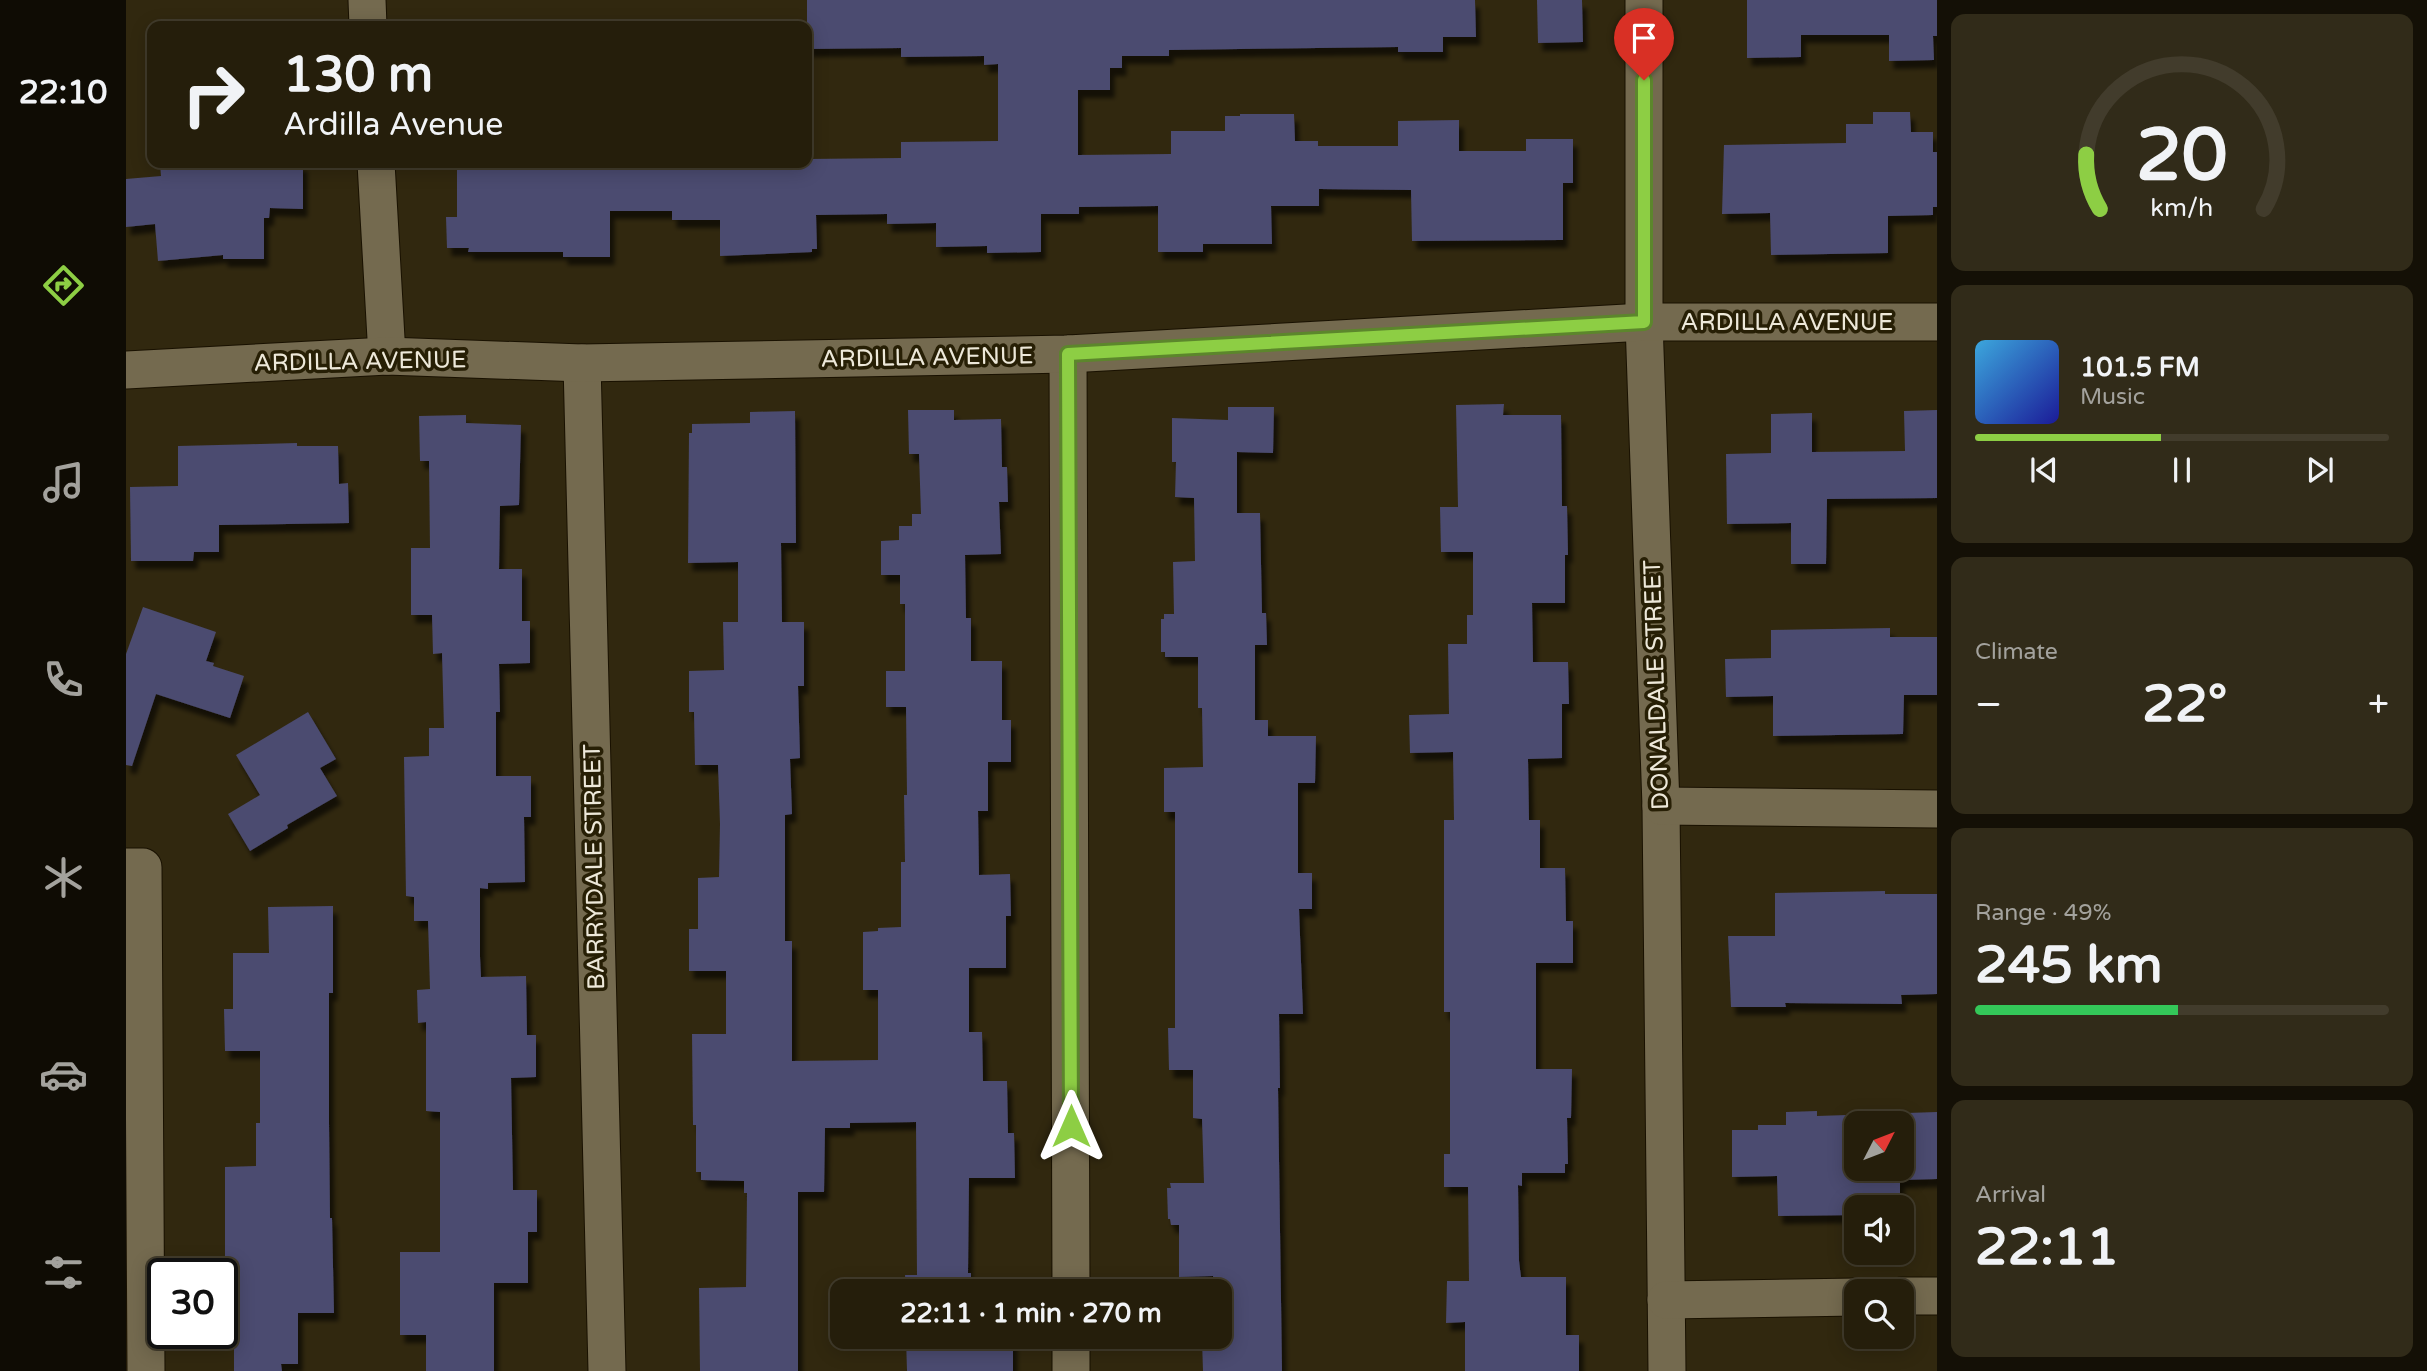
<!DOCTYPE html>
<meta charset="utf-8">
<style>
:root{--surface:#251e0b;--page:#312b19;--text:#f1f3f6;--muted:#a3a29d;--line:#423c2c;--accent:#8dce44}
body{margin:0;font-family:"Varela Round",sans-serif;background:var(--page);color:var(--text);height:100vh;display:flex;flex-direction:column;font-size:26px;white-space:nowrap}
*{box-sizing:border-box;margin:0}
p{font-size:23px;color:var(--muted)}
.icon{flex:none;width:38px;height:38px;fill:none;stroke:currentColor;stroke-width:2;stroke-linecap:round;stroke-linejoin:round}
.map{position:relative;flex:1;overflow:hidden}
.sheet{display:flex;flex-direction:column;gap:14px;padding:14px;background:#141006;width:490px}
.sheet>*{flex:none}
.hud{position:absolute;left:21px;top:21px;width:665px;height:147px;border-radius:14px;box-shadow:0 4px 18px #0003,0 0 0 2px var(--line);background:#251e0b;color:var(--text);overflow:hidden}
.needle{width:46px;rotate:48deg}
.fabs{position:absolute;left:1718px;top:1111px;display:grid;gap:14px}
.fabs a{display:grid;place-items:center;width:70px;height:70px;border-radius:14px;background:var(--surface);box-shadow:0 4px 18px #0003,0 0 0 2px var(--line);font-size:35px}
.speed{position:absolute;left:21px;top:1258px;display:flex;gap:14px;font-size:35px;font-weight:700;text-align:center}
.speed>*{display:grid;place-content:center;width:91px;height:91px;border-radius:50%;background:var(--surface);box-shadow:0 4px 18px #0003,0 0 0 2px var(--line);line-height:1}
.speed .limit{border:4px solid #111;border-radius:10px;background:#fff;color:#111}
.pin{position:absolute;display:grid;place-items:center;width:60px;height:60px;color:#fff;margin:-72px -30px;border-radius:50% 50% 50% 0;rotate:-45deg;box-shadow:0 0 7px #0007}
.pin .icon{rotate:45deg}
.me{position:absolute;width:77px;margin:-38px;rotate:0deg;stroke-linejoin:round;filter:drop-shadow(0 0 5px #0008)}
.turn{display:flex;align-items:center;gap:24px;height:147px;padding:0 21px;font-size:32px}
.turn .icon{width:91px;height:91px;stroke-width:2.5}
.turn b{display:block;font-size:49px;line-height:60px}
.big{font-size:52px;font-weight:700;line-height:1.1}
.sheet .widget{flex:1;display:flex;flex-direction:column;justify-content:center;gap:10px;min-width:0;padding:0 24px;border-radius:14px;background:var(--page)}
.sheet .dial{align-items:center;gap:0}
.dial svg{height:182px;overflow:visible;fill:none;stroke:var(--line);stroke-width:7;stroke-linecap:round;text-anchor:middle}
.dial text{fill:var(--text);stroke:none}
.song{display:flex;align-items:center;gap:21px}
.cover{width:84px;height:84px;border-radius:10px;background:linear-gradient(135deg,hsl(200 70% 55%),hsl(240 70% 35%))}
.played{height:7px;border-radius:4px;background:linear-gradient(90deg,var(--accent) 45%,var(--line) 45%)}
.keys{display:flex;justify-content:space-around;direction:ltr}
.heat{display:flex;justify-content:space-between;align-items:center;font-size:38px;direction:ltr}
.charge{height:10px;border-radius:5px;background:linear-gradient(90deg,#34c759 49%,var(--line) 0)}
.trip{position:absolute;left:704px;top:1279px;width:402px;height:70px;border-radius:14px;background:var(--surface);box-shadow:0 4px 18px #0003,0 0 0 2px var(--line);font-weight:700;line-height:70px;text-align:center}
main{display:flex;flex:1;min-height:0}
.tabs{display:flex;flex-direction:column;width:126px;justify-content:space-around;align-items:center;background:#0f0c04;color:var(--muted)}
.tabs .icon{width:49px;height:49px}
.tabs .on{color:var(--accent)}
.tabs b{font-size:32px;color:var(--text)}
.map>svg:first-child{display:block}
</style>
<main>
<nav class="tabs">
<b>22:10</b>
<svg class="icon on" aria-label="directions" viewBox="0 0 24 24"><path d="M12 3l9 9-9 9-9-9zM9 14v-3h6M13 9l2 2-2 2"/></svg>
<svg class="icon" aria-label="music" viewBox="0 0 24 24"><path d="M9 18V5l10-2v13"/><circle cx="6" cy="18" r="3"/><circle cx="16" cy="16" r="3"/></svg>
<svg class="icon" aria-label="phone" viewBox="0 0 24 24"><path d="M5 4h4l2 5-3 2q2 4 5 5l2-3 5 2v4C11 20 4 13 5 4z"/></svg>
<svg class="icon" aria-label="climate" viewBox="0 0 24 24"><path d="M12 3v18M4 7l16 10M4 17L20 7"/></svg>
<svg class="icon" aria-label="car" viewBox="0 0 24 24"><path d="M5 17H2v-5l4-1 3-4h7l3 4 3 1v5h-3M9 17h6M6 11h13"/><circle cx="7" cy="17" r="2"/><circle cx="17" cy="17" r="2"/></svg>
<svg class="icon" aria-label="filters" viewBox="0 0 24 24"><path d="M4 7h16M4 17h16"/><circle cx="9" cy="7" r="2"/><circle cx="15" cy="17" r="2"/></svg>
</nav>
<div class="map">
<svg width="1811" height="1371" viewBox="0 0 1811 1371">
<defs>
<filter id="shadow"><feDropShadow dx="4.5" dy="8" stdDeviation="2" flood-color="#0009"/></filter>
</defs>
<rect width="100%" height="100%" fill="#31280f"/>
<g fill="#4b4b70" fill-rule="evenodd" filter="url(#shadow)">
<polygon points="681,0 1349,0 1350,37 1317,37 1317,52 1272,52 1272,47 1043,50 1043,56 996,56 996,68 984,68 984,90 952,90 952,155 1045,154 1045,131 1099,131 1099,116 1114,116 1114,114 1168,114 1169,141 1192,141 1192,146 1272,146 1272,121 1333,120 1333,151 1400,151 1400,139 1447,139 1447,183 1437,183 1437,240 1286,241 1285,190 1193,189 1193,206 1145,206 1146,244 1077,244 1077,252 1032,252 1032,206 953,207 953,214 915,214 915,252 861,253 861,246 810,247 810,223 761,224 761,214 690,215 691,249 686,249 686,252 594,256 594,220 546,220 546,211 484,211 484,257 437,257 437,252 342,252 343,248 321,248 320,217 331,217 331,163 681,163 681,159 775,158 775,142 872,141 872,64 858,65 858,56 775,57 775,48 681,49"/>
<polygon points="1411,0 1456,0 1457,42 1412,43"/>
<polygon points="1621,0 1811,0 1811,36 1807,36 1808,60 1763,61 1763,35 1675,35 1675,57 1621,58"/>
<polygon points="1747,112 1784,112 1785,132 1807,132 1807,152 1811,152 1811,207 1807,207 1807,215 1762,216 1762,253 1645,255 1644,213 1596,214 1598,145 1720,143 1720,124 1747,124"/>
<polygon points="34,163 177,163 177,209 144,208 143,218 138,218 138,259 97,259 97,255 32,261 29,224 0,227 0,179 35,176"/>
<polygon points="1378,404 1377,415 1435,415 1436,506 1441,506 1442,555 1439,555 1439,603 1406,603 1407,662 1442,662 1443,704 1436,704 1436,758 1402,759 1403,820 1414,820 1414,868 1439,868 1440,921 1447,921 1447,963 1410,963 1410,1069 1446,1069 1445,1118 1441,1118 1442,1164 1439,1164 1439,1173 1396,1173 1396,1186 1392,1185 1393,1261 1395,1277 1440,1277 1440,1335 1453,1335 1453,1371 1339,1371 1339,1322 1320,1323 1321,1281 1343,1281 1342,1187 1318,1187 1318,1154 1324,1154 1324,1012 1318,1012 1318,820 1328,820 1327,752 1284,753 1283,715 1323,714 1322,644 1341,644 1341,615 1347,615 1347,552 1315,552 1314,507 1332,507 1330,405"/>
<polygon points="1102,407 1148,407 1147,453 1111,452 1111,513 1134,513 1136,613 1140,613 1141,645 1129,645 1129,720 1142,720 1142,736 1190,736 1189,783 1172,783 1172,873 1186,873 1186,909 1173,909 1177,1014 1153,1014 1154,1088 1152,1088 1156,1371 1077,1371 1076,1340 1089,1340 1089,1337 1094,1337 1094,1292 1088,1292 1087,1276 1053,1277 1053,1225 1045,1225 1044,1219 1042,1219 1041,1188 1045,1188 1044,1183 1078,1183 1076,1119 1067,1118 1067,1070 1043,1070 1042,1028 1049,1028 1049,812 1038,812 1038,768 1077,767 1076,708 1072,708 1072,657 1039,657 1039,652 1035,652 1035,619 1038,619 1038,614 1048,614 1047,562 1069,561 1068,498 1049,497 1050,462 1046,462 1046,418 1102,420"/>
<polygon points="782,410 828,410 828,420 875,419 876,467 881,467 882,502 873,502 875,554 839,555 840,618 845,618 845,661 876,661 876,720 885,720 885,762 862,762 862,811 852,811 853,875 884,874 885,916 880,916 880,968 843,968 843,1032 856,1032 857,1081 881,1081 882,1133 888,1133 889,1178 843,1178 842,1273 845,1273 845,1285 887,1285 887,1292 780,1292 779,1275 791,1275 790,1122 724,1123 724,1128 699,1128 698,1192 672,1192 672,1371 574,1371 573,1288 620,1287 621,1193 618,1193 618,1181 575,1180 575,1172 570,1172 570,1125 567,1125 566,1034 600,1034 600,971 563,971 563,929 572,929 572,878 593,877 594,824 592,765 569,765 568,712 563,712 563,671 598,670 597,622 612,622 612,562 562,563 563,433 566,433 566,424 624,423 624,412 669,411 670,543 655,543 656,622 678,622 678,686 672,686 674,758 664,759 666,814 659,815 659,941 666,941 666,1061 752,1060 752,990 737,990 737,932 752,931 752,928 775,927 775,862 779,862 778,795 781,795 780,707 760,707 760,671 779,671 779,604 774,604 774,575 755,575 755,541 773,540 773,526 786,526 786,514 795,514 793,454 783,454"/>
<polygon points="1811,410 1811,498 1701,499 1700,564 1665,564 1665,523 1601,524 1600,454 1645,453 1645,414 1686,413 1686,452 1779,451 1778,411"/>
<polygon points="340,415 340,423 395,425 393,505 374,506 373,569 396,569 396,621 404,621 404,663 373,664 374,712 370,712 370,776 405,776 405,817 398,817 399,882 362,883 362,889 354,888 354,957 355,977 400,976 401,1035 410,1035 410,1077 385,1078 387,1190 411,1190 411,1232 402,1232 402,1283 368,1283 368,1371 300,1371 300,1335 274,1335 274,1252 314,1252 314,1112 300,1111 300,1022 292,1023 291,990 304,989 302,921 288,921 288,897 280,896 278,757 303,756 303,728 318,728 316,653 307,654 306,615 285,615 285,548 304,548 303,461 294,461 293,416"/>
<polygon points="171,443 171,446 212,446 213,484 222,483 223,523 93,525 93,552 68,552 67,561 5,561 4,487 52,486 52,446"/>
<polygon points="17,607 90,632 80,661 88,663 87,666 118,676 104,718 30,694 6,766 0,765 0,654"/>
<polygon points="1764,628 1764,637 1811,637 1811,695 1778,695 1777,734 1647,736 1647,696 1600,697 1599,659 1645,658 1645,630"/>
<polygon points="182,712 210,759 194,768 211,796 161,825 162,828 124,851 102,814 134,795 110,755"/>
<polygon points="1759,891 1759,894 1811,894 1811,994 1775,995 1776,1004 1659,1003 1660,1007 1605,1007 1602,936 1649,936 1649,893"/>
<polygon points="207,906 207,993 203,993 203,1123 204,1218 206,1218 208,1313 172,1313 172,1364 155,1364 156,1371 108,1371 108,1314 99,1314 99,1167 130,1166 130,1123 134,1123 134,1051 99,1051 98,1009 107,1009 107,953 143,953 142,907"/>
<path d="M 1691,1111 L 1691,1116 L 1811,1112 L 1811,1179 L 1774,1180 L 1774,1208 L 1731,1208 L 1731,1215 L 1652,1216 L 1651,1176 L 1606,1177 L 1606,1130 L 1632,1130 L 1632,1125 L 1660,1125 L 1660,1112 ZM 1731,1124 L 1776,1124 L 1776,1169 L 1731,1169 Z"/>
<polygon points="780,1337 887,1337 887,1371 781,1371"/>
</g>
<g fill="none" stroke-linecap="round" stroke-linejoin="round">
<defs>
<g id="street">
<polyline points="241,0 242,26"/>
<polyline points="1518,0 1518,322 1535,806 1541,1371"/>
<polyline points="250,163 261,356"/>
<polyline points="942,354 945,1292"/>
<polyline points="456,363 481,1371"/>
<polyline points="0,370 261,356 456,363 942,354 1518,322 1811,322"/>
<polyline points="1535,806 1811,809"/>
<polyline points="0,867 17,867 20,1371"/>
<polyline points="1776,1296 1811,1296"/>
<polyline points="1540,1300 1731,1297"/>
<polyline points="945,1337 945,1371"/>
</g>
</defs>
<use href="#street" stroke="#191100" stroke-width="39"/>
<use href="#street" stroke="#746a4f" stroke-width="37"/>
</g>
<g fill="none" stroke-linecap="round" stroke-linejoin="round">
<defs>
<polyline id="route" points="945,1126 942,354 1518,322 1518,80"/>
</defs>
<use href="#route" stroke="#5c862c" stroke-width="18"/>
<use href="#route" stroke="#8dce44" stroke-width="12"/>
</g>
<g text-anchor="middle" stroke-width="7" stroke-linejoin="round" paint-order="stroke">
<g font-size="24" fill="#ede8d9" stroke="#271f05">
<text x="1661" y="330">ARDILLA AVENUE</text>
<text transform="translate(801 357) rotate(-1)" y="8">ARDILLA AVENUE</text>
<text transform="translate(234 361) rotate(-1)" y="8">ARDILLA AVENUE</text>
<text transform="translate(1530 685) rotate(-92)" y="8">DONALDALE STREET</text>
<text transform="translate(468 867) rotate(-91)" y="8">BARRYDALE STREET</text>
</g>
</g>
</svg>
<div class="fabs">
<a><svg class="needle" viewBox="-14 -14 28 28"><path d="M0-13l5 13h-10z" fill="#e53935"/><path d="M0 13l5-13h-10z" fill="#a3a29d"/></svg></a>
<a><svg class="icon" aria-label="sound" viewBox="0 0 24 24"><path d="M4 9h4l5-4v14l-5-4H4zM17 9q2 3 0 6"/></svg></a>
<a><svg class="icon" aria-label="search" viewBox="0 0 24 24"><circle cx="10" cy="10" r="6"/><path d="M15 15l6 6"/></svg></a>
</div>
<div class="speed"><div class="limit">30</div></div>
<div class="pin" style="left:1518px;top:80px;background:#d93025"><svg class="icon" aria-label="arrive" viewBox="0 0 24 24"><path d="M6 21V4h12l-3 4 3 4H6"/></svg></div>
<svg class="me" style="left:945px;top:1126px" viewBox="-20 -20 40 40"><path d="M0-17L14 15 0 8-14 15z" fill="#8dce44" stroke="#fff" stroke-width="4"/></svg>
<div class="trip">22:11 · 1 min · 270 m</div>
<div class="hud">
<div class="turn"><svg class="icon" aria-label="right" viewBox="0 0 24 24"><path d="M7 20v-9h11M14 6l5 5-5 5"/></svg><div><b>130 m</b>Ardilla Avenue</div></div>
</div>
</div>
<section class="sheet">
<div class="widget dial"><svg viewBox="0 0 100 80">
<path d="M14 69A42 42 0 1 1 86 69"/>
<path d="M14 69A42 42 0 0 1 8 45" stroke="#8dce44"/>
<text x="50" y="56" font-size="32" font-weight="700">20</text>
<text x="50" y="72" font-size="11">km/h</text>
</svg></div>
<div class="widget">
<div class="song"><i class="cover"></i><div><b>101.5 FM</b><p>Music</p></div></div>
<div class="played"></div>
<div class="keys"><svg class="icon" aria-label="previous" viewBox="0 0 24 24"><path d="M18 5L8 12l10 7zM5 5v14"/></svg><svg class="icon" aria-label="pause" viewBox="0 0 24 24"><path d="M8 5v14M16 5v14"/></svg><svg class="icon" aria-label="next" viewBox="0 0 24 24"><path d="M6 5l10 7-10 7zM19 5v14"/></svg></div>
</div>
<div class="widget"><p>Climate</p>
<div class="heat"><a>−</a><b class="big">22°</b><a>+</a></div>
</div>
<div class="widget"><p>Range · 49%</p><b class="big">245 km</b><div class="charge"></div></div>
<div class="widget"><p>Arrival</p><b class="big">22:11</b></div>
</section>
</main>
